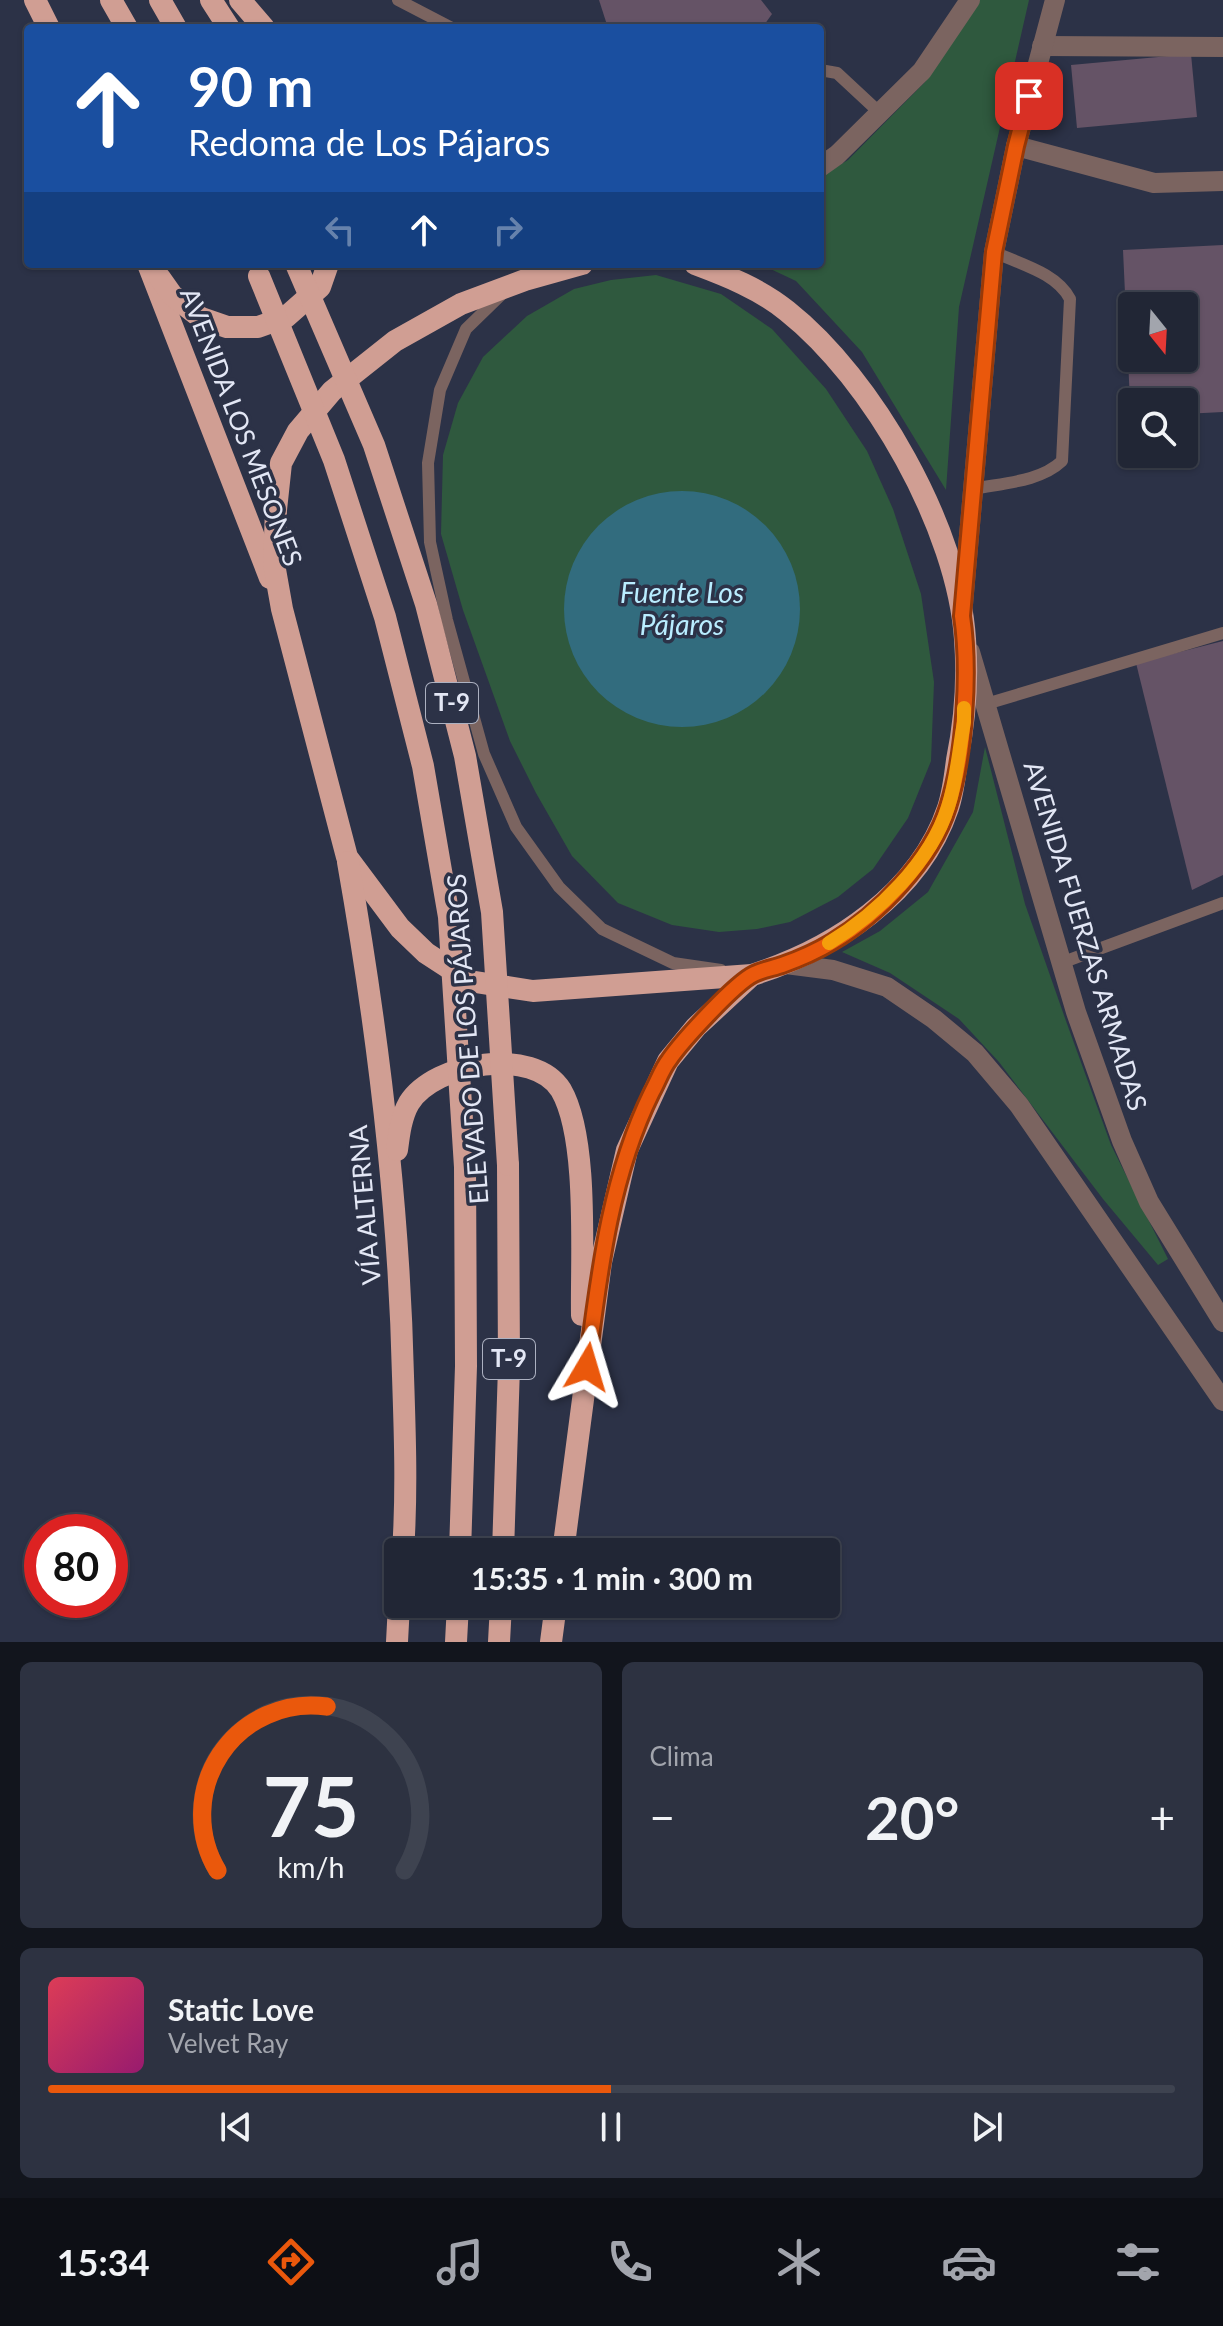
<!DOCTYPE html>
<html lang="es">
<meta charset="utf-8">
<style>
:root{--surface:#212635;--page:#2d3241;--text:#f1f3f6;--muted:#a2a5ad;--line:#3e4350;--accent:#ea580c}
body{margin:0;font-family:Lato,sans-serif;background:var(--page);color:var(--text);height:100vh;display:flex;flex-direction:column;font-size:30px;white-space:nowrap}
*{box-sizing:border-box;margin:0}
p{font-size:26px;color:var(--muted)}
.icon{flex:none;width:44px;height:44px;fill:none;stroke:currentColor;stroke-width:2;stroke-linecap:round;stroke-linejoin:round}
.map{position:relative;height:1642px;overflow:hidden}
.drawer{display:flex;flex-direction:column;gap:20px;padding:20px;background:#12151d;flex:1}
.drawer>*{flex:none}
.banner{position:absolute;left:24px;top:24px;width:800px;height:244px;border-radius:8px;box-shadow:0 2px 6px #0004,0 0 0 2px var(--line);background:#1a4fa0;color:#fff;overflow:hidden}
.needle{width:52px;rotate:162deg}
.tools{position:absolute;left:1118px;top:292px;display:grid;gap:16px}
.tools a{display:grid;place-items:center;width:80px;height:80px;border-radius:8px;background:var(--surface);box-shadow:0 2px 6px #0004,0 0 0 2px var(--line);font-size:40px}
.speed{position:absolute;left:24px;top:1514px;display:flex;gap:16px;font-size:40px;font-weight:700;text-align:center}
.speed>*{display:grid;place-content:center;width:104px;height:104px;border-radius:50%;background:var(--surface);box-shadow:0 2px 6px #0004,0 0 0 2px var(--line);line-height:1}
.speed .limit{border:12px solid #d22;background:#fff;color:#111}
.pin{position:absolute;display:grid;place-items:center;width:68px;height:68px;color:#fff;margin:-34px;border-radius:16px;box-shadow:0 4px 12px #0006}
.me{position:absolute;width:88px;margin:-44px;rotate:7deg;stroke-linejoin:round;filter:drop-shadow(0 0 6px #0008)}
.turn{display:flex;align-items:center;gap:28px;height:168px;padding:0 32px;font-size:36px}
.turn .icon{width:104px;height:104px;stroke-width:2.5}
.turn b{display:block;font-size:56px;line-height:68px}
.lanes{display:flex;align-items:center;height:76px;padding:0 32px;background:#0003;justify-content:center;gap:40px;direction:ltr}
.lanes .off{opacity:.35}
.big{font-size:60px;font-weight:700;line-height:1.1}
.drawer .card{flex:1;display:flex;flex-direction:column;justify-content:center;gap:12px;min-width:0;padding:0 28px;border-radius:12px;background:var(--page)}
.drawer .dial{align-items:center;gap:0}
.dial svg{height:208px;overflow:visible;fill:none;stroke:var(--line);stroke-width:7;stroke-linecap:round;text-anchor:middle}
.dial text{fill:var(--text);stroke:none}
.song{display:flex;align-items:center;gap:24px}
.cover{width:96px;height:96px;border-radius:12px;background:linear-gradient(135deg,hsl(350 70% 55%),hsl(320 70% 35%))}
.played{height:8px;border-radius:4px;background:linear-gradient(90deg,var(--accent) 50%,var(--line) 50%)}
.keys{display:flex;justify-content:space-around;direction:ltr}
.heat{display:flex;justify-content:space-between;align-items:center;font-size:44px;direction:ltr}
.drawer .tiles{flex:1;display:grid;gap:20px;grid-template-columns:1fr 1fr}
.card:last-child{grid-column:span 2}
.trip{position:absolute;left:384px;top:1538px;width:456px;height:80px;border-radius:8px;background:var(--surface);box-shadow:0 2px 6px #0004,0 0 0 2px var(--line);font-weight:700;line-height:80px;text-align:center}
.tab-bar{display:flex;height:128px;justify-content:space-around;align-items:center;background:#0d0f15;color:var(--muted)}
.tab-bar .icon{width:56px;height:56px}
.tab-bar .on{color:var(--accent)}
.tab-bar b{font-size:36px;color:var(--text)}
.map>svg:first-child{display:block}
</style>
<div class="map">
<svg width="1223" height="1642" viewBox="0 0 1223 1642">
<rect width="100%" height="100%" fill="#2c3247"/>
<g fill="#2f593e">
<polygon points="979,0 1029,0 959,307 946,490 862,352 796,281 760,264 820,264 820,177 848,160 925,82"/>
<polygon points="656,275 721,294 772,329 826,389 867,451 893,509 921,594 934,682 931,761 908,818 873,869 838,897 790,922 757,929 719,932 672,925 618,903 572,856 536,793 510,741 463,610 441,534 443,455 458,403 483,357 527,316 574,289 611,280"/>
<polygon points="985,747 1025,904 1066,1021 1111,1145 1168,1259 1158,1265 1103,1199 999,1062 959,1019 890,973 842,952 880,931 928,892 973,812"/>
</g>
<circle fill="#326c7e" cx="682" cy="609" r="118"/>
<g fill="#655366" fill-rule="evenodd">
<polygon points="599,0 761,0 772,14 762,28 608,28"/>
<polygon points="1191,54 1197,117 1077,128 1071,65"/>
<path d="M 1223,245 L 1223,412 L 1184,414 L 1184,402 L 1130,402 L 1123,250 ZM 1132,306 L 1184,306 L 1184,358 L 1132,358 Z"/>
<polygon points="1223,641 1223,875 1192,890 1136,663"/>
</g>
<g fill="none" stroke-linecap="round" stroke-linejoin="round">
<g stroke="#7b6460" stroke-width="12">
<polyline points="398,0 452,28"/>
<polyline points="820,70 837,73 880,113"/>
<polyline points="502,294 466,329 440,390 428,463 430,542 447,620 484,754 516,827 559,887 602,929 673,963 721,970"/>
<path d="M 973,489 C 1002,483 1040,482 1062,461 L 1070,299 C 1057,273 1020,264 994,252"/>
<polyline points="986,704 1223,633"/>
<polyline points="1061,963 1223,903"/>
</g>
<g stroke="#7b6460" stroke-width="20">
<polyline points="1042,46 1223,47"/>
<polyline points="1016,146 1154,183 1223,181"/>
</g>
<g stroke="#7b6460" stroke-width="20">
<polyline points="820,167 837,155 922,71 970,0"/>
<polyline points="963,604 994,252 1016,146 1055,0"/>
<polyline points="970,652 1076,1012 1122,1141 1149,1202 1223,1322"/>
<polyline points="786,964 833,970 887,987 934,1019 975,1053 1019,1105 1223,1401"/>
</g>
<g stroke="#d09e93" stroke-width="22">
<polyline points="35,0 49,28"/>
<polyline points="111,0 127,28"/>
<polyline points="160,0 176,28"/>
<polyline points="211,0 229,28"/>
<polyline points="240,0 264,28"/>
<polyline points="148,264 270,578"/>
<path d="M 582,264 L 525,280 L 461,304 L 395,341 L 332,391 L 298,431 L 281,463 L 276,510 L 274,564 L 282,609 L 347,857 L 400,928 L 426,953 L 469,981 L 533,991 L 752,975 C 834,949 919,894 948,808 C 953,793 955,776 957,760 C 965,721 968,679 965,639 C 958,529 873,379 787,311 C 760,289 727,276 695,264"/>
<polyline points="160,278 172,295 201,318 227,327 258,327 286,317 320,287 328,264"/>
<path d="M 348,862 C 378,1032 399,1202 403,1376 C 405,1435 407,1493 403,1552"/>
<path d="M 397,1150 C 399,1134 401,1117 409,1103 C 435,1062 534,1046 561,1090 C 589,1138 581,1258 582,1315"/>
<polyline points="460,1552 466,1366 465,1167"/>
<polyline points="503,1552 509,1367 508,1165"/>
<polyline points="563,1552 601,1262 627,1150 668,1061 696,1027 752,975"/>
<polyline points="397,1642 399,1604"/>
<polyline points="456,1642 458,1604"/>
<polyline points="499,1642 501,1604"/>
<polyline points="551,1642 556,1604"/>
</g>
<g stroke="#d09e93" stroke-width="22">
<polyline points="296,264 374,445 426,604 465,756 492,912 508,1165"/>
<polyline points="259,276 334,460 385,617 423,766 449,917 465,1167"/>
</g>
</g>
<g fill="none" stroke-linecap="round" stroke-linejoin="round">
<defs>
<path id="route" d="M 587,1367 C 599,1274 610,1177 652,1092 C 658,1081 662,1069 669,1060 C 682,1041 735,983 754,974 C 762,970 773,968 782,965 C 799,959 817,951 832,942 C 879,914 931,861 948,807 C 965,754 970,670 962,616 L 994,252 L 1016,146 L 1029,96"/>
</defs>
<use href="#route" stroke="#983908" stroke-width="20"/>
<use href="#route" stroke="#ea580c" stroke-width="14"/>
<path stroke="#f59e0b" stroke-width="14" d="M 829,943 C 877,914 931,862 948,807 C 957,780 959,750 964,722 L 964,708"/>
</g>
<g text-anchor="middle" stroke-width="7" stroke-linejoin="round" paint-order="stroke">
<g fill="#2c3247" stroke="#acb1c1" stroke-width="2">
<rect x="426" y="683" width="52" height="40" rx="6"/>
<rect x="483" y="1339" width="52" height="40" rx="6"/>
</g>
<g font-size="24" font-weight="bold" fill="#e3e7f5">
<text x="452" y="711">T-9</text>
<text x="509" y="1367">T-9</text>
</g>
<g font-size="26" fill="#e3e7f5" stroke="#2c3247">
<text transform="translate(241 427) rotate(69)" y="9">AVENIDA LOS MESONES</text>
<text transform="translate(1085 936) rotate(73)" y="9">AVENIDA FUERZAS ARMADAS</text>
<text transform="translate(468 1039) rotate(-94)" y="9">ELEVADO DE LOS PÁJAROS</text>
<text transform="translate(365 1205) rotate(-95)" y="9">VÍA ALTERNA</text>
</g>
<g font-size="28" font-style="italic" fill="#b9edff" stroke="#2c3247">
<text x="682" y="603">Fuente Los<tspan x="682" dy="32">Pájaros</tspan></text>
</g>
</g>
</svg>
<div class="tools">
<a><svg class="needle" viewBox="-14 -14 28 28"><path d="M0-13l5 13h-10z" fill="#e53935"/><path d="M0 13l5-13h-10z" fill="#a2a5ad"/></svg></a>
<a><svg class="icon" aria-label="search" viewBox="0 0 24 24"><circle cx="10" cy="10" r="6"/><path d="M15 15l6 6"/></svg></a>
</div>
<div class="speed"><div class="limit">80</div></div>
<div class="pin" style="left:1029px;top:96px;background:#d93025"><svg class="icon" aria-label="arrive" viewBox="0 0 24 24"><path d="M6 21V4h12l-3 4 3 4H6"/></svg></div>
<svg class="me" style="left:587px;top:1367px" viewBox="-20 -20 40 40"><path d="M0-17L14 15 0 8-14 15z" fill="#ea580c" stroke="#fff" stroke-width="4"/></svg>
<div class="trip">15:35 · 1 min · 300 m</div>
<div class="banner">
<div class="turn"><svg class="icon" aria-label="ahead" viewBox="0 0 24 24"><path d="M12 20V5M6 11l6-6 6 6"/></svg><div><b>90 m</b>Redoma de Los Pájaros</div></div>
<div class="lanes"><svg class="icon off" aria-label="left" viewBox="0 0 24 24"><path d="M17 20v-9H6M10 6l-5 5 5 5"/></svg><svg class="icon" aria-label="ahead" viewBox="0 0 24 24"><path d="M12 20V5M6 11l6-6 6 6"/></svg><svg class="icon off" aria-label="right" viewBox="0 0 24 24"><path d="M7 20v-9h11M14 6l5 5-5 5"/></svg></div>
</div>
</div>
<section class="drawer">
<div class="tiles">
<div class="card dial"><svg viewBox="0 0 100 80">
<path d="M14 69A42 42 0 1 1 86 69"/>
<path d="M14 69A42 42 0 0 1 56 6" stroke="#ea580c"/>
<text x="50" y="56" font-size="32" font-weight="700">75</text>
<text x="50" y="72" font-size="11">km/h</text>
</svg></div>
<div class="card"><p>Clima</p>
<div class="heat"><a>−</a><b class="big">20°</b><a>+</a></div>
</div>
<div class="card">
<div class="song"><i class="cover"></i><div><b>Static Love</b><p>Velvet Ray</p></div></div>
<div class="played"></div>
<div class="keys"><svg class="icon" aria-label="previous" viewBox="0 0 24 24"><path d="M18 5L8 12l10 7zM5 5v14"/></svg><svg class="icon" aria-label="pause" viewBox="0 0 24 24"><path d="M8 5v14M16 5v14"/></svg><svg class="icon" aria-label="next" viewBox="0 0 24 24"><path d="M6 5l10 7-10 7zM19 5v14"/></svg></div>
</div>
</div>
</section>
<nav class="tab-bar">
<b>15:34</b>
<svg class="icon on" aria-label="directions" viewBox="0 0 24 24"><path d="M12 3l9 9-9 9-9-9zM9 14v-3h6M13 9l2 2-2 2"/></svg>
<svg class="icon" aria-label="music" viewBox="0 0 24 24"><path d="M9 18V5l10-2v13"/><circle cx="6" cy="18" r="3"/><circle cx="16" cy="16" r="3"/></svg>
<svg class="icon" aria-label="phone" viewBox="0 0 24 24"><path d="M5 4h4l2 5-3 2q2 4 5 5l2-3 5 2v4C11 20 4 13 5 4z"/></svg>
<svg class="icon" aria-label="climate" viewBox="0 0 24 24"><path d="M12 3v18M4 7l16 10M4 17L20 7"/></svg>
<svg class="icon" aria-label="car" viewBox="0 0 24 24"><path d="M5 17H2v-5l4-1 3-4h7l3 4 3 1v5h-3M9 17h6M6 11h13"/><circle cx="7" cy="17" r="2"/><circle cx="17" cy="17" r="2"/></svg>
<svg class="icon" aria-label="filters" viewBox="0 0 24 24"><path d="M4 7h16M4 17h16"/><circle cx="9" cy="7" r="2"/><circle cx="15" cy="17" r="2"/></svg>
</nav>
